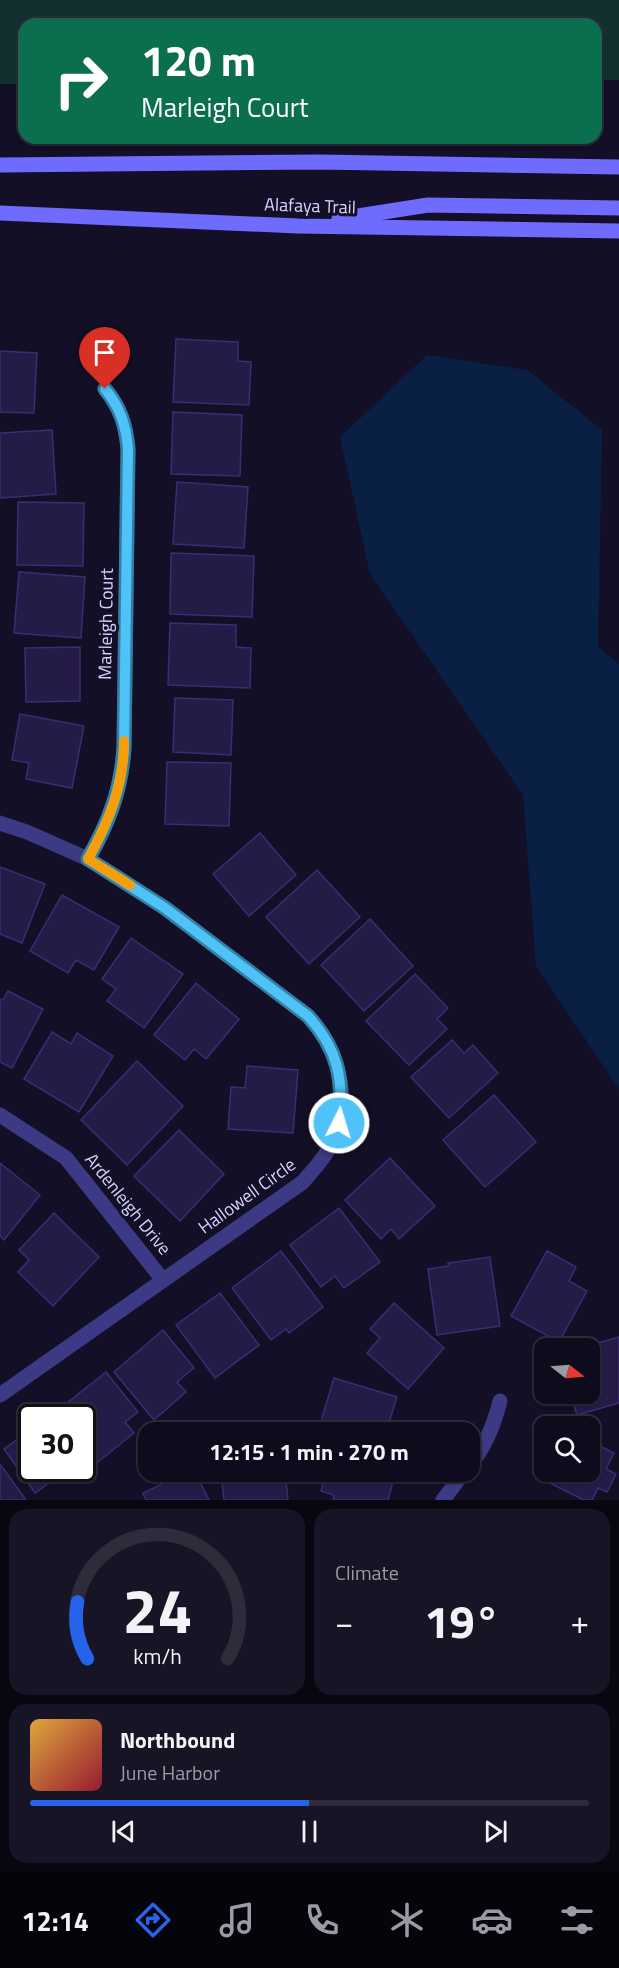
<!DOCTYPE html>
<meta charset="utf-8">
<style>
:root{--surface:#0e0b1c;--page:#171425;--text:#f1f3f6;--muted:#9b9ba3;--line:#2e2b3b;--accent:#2563eb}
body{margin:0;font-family:"Titillium Web",sans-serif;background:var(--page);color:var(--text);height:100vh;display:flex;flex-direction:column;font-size:22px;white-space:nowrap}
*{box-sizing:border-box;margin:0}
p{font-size:20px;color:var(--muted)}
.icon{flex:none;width:33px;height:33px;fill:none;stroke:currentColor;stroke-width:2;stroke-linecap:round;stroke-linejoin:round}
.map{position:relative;height:1500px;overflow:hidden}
.panel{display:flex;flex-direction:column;gap:9px;padding:9px;background:#08060f;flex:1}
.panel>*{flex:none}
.banner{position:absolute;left:18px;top:18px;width:584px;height:126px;border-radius:18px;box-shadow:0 2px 4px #0004,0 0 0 2px var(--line);background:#0b6e4f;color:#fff;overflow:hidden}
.needle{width:39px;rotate:107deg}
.tools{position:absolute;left:534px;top:1338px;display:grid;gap:12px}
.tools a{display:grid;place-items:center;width:66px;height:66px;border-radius:12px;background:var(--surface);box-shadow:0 2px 4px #0004,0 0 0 2px var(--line);font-size:30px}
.speed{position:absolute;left:18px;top:1404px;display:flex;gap:12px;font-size:30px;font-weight:700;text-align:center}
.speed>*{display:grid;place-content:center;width:78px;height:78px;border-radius:50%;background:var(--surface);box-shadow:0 2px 4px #0004,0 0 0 2px var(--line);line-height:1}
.speed .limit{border:3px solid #111;border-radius:9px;background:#fff;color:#111}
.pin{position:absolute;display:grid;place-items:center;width:51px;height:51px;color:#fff;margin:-62px -26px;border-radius:50% 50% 50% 0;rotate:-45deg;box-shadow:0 0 6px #0007}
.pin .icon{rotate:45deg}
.me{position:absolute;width:66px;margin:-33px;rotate:5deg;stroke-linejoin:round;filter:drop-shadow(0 0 4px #0008)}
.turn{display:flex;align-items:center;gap:21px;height:126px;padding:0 24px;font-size:27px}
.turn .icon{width:78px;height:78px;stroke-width:2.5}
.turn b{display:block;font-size:42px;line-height:51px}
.big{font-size:45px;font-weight:700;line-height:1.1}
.panel .card{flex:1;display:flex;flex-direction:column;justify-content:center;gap:9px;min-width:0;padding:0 21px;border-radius:18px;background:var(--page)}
.panel .dial{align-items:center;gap:0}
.dial svg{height:156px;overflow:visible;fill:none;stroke:var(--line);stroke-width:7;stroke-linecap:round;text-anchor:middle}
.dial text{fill:var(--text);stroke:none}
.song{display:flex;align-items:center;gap:18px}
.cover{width:72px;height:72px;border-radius:9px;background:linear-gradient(135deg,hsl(40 70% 55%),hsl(350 70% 35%))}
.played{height:6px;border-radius:3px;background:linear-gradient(90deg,var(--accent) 50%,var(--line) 50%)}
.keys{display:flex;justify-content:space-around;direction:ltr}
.heat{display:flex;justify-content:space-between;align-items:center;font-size:33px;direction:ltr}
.panel .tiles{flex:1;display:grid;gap:9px;grid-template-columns:1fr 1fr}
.card:last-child{grid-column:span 2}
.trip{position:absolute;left:138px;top:1422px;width:342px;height:60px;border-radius:18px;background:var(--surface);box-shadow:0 2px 4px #0004,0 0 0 2px var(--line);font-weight:700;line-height:60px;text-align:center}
.tab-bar{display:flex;height:96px;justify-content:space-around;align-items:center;background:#06040b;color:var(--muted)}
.tab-bar .icon{width:42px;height:42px}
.tab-bar .selected{color:var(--accent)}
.tab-bar b{font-size:27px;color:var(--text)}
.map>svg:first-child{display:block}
</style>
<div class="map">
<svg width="619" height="1500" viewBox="0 0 619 1500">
<rect width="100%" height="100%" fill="#130f26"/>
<polygon fill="#12302f" points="0,0 619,0 619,80 596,80 596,24 24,24 24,84 0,84"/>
<polygon fill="#0a1f44" points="427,355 527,370 602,430 598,647 619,664 619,1089 536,966 523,795 370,574 340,437"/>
<g fill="#241b47" stroke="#3b2d73" stroke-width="1.5">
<polygon points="176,339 238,342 238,361 251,362 249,405 173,402"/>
<polygon points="0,351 37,353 34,413 0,412"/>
<polygon points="173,412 242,415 240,476 171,474"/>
<polygon points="52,430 56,494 0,498 0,433"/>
<polygon points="177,482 248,487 244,548 173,544"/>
<polygon points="18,502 84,503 83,566 17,565"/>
<polygon points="171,553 254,556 252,617 170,614"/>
<polygon points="19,572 85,577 81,638 14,633"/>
<polygon points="170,623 236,625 236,647 251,648 250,688 168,685"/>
<polygon points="80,647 80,701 26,702 25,648"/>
<polygon points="175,698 233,700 231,755 173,752"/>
<polygon points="20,714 84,726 72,788 26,779 29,763 12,760"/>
<polygon points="167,762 231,763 229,826 165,824"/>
<polygon points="260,833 296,875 249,916 213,874"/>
<polygon points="0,867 45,884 22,943 0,934"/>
<polygon points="317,870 360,917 309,964 266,917"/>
<polygon points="62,895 119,927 94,970 76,960 68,973 30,951"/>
<polygon points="370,919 413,966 364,1011 321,965"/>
<polygon points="131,938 183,974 144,1028 107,1001 116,989 102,979"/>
<polygon points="415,974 448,1008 437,1019 447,1029 409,1065 366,1021"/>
<polygon points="196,983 239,1019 206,1059 194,1049 185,1060 154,1035"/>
<polygon points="8,991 43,1009 12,1068 0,1062 0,999 3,1000"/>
<polygon points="52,1032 71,1044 77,1033 113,1056 79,1112 24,1079"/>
<polygon points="452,1040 464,1053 473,1045 498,1073 449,1118 411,1077"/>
<polygon points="137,1061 183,1106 127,1165 81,1120"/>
<polygon points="247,1066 298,1070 293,1133 228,1129 231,1087 245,1088"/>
<polygon points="494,1095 536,1142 485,1187 443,1140"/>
<polygon points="179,1130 224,1174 180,1221 134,1176"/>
<polygon points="390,1158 435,1206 399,1239 391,1229 381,1239 345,1200"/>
<polygon points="0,1163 40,1195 4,1240 0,1236"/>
<polygon points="339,1208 380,1262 344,1288 335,1276 321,1287 290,1245"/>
<polygon points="54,1213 99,1257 53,1306 18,1272 29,1260 19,1250"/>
<polygon points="281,1251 323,1307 289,1333 286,1329 271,1340 232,1288"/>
<polygon points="547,1251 576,1267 569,1281 587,1291 559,1342 511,1316"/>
<polygon points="490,1257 500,1326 437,1335 428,1269 449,1266 448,1263"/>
<polygon points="220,1293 259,1345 215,1378 176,1325"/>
<polygon points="394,1303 444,1348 408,1389 367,1353 380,1338 370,1329"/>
<polygon points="163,1330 194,1368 177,1382 186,1392 154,1420 114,1372"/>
<polygon points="619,1337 619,1403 577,1415 570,1394 590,1394 590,1348 580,1348"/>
<polygon points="106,1372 138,1412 125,1422 134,1433 98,1462 82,1443 82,1418 62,1418 57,1411"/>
<polygon points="334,1378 397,1397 386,1432 333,1432 335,1425 321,1421"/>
<polygon points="32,1429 32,1468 70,1468 35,1493 4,1449"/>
<polygon points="590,1441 614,1453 606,1469 616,1474 607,1492 598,1488 592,1500 584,1500 539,1478 544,1466 544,1472 590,1472"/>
<polygon points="0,1464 26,1500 0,1500"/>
<polygon points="187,1472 195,1472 209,1500 146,1500 143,1493"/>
<polygon points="221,1472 285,1472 288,1500 224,1500"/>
<polygon points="341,1472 387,1472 395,1474 388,1500 333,1500 334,1495 321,1491 326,1473 339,1476"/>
</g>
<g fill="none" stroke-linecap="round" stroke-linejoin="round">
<g stroke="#3d3a85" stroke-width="15">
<path d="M 0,823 L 27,832 L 88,859 L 117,877 L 165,908 L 308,1016 C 339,1050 353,1101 331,1145 C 324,1159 313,1170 303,1182 L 0,1395"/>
<path d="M 88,859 C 109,822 121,791 124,748 L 128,449 C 126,425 120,407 105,389"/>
<polyline points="0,1115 66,1158 163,1280"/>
<path d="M 470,1465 C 486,1446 494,1425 500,1401"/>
<polyline points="443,1500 464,1472"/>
</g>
<g stroke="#6f6bff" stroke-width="15">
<polyline points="0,165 320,162 619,167"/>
<polyline points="0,213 298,226 619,231"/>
<polyline points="339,219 428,205 619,208"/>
</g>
</g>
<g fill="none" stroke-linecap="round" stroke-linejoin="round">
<defs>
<path id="route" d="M 105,389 C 120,407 126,425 128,449 L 124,748 C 121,791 109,822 88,859 L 165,908 L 308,1016 C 338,1049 344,1079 339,1123"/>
</defs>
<use href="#route" stroke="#337fa1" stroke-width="15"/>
<use href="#route" stroke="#4fc3f7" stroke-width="10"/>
<path stroke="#f59e0b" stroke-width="10" d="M 124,741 C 124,785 109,821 88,859 L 130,885"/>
</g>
<g text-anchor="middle" stroke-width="6" stroke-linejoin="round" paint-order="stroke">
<g font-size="18" fill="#d9d4ff" stroke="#130f26">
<text transform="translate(310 206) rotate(2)" y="6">Alafaya Trail</text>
<text transform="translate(106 624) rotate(-89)" y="6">Marleigh Court</text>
<text transform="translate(247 1196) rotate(-36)" y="6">Hallowell Circle</text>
<text transform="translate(128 1204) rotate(51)" y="6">Ardenleigh Drive</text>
</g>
</g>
</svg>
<div class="tools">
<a><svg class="needle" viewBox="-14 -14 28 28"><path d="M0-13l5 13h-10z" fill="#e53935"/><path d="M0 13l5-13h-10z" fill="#9b9ba3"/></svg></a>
<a><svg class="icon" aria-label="search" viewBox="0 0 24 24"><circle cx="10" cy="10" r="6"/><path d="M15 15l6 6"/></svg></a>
</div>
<div class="speed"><div class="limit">30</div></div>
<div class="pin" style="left:105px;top:389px;background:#d93025"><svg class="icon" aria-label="arrive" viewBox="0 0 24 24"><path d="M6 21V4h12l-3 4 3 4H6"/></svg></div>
<svg class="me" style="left:339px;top:1123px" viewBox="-20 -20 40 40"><circle r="17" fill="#4fc3f7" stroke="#fff" stroke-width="3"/><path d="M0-11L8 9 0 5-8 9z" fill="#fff"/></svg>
<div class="trip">12:15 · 1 min · 270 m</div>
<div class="banner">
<div class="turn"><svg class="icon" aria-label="right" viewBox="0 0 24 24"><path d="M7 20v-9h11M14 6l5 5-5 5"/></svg><div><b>120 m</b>Marleigh Court</div></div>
</div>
</div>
<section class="panel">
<div class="tiles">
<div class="card dial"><svg viewBox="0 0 100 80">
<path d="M14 69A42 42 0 1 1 86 69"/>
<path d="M14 69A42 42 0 0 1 9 40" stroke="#2563eb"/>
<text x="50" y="56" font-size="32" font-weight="700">24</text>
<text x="50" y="72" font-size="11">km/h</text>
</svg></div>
<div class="card"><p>Climate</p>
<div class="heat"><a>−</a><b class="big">19°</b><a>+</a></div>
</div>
<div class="card">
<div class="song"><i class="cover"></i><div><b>Northbound</b><p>June Harbor</p></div></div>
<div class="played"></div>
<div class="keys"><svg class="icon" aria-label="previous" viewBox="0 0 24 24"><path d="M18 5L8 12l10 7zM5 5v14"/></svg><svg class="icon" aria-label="pause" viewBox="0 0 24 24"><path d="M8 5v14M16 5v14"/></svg><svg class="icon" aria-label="next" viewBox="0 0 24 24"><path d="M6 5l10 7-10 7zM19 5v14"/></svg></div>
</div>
</div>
</section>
<nav class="tab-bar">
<b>12:14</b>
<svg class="icon selected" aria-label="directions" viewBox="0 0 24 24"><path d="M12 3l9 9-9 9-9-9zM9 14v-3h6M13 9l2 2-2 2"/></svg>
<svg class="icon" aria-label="music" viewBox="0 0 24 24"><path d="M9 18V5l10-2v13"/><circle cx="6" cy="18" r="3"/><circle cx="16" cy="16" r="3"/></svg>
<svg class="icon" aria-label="phone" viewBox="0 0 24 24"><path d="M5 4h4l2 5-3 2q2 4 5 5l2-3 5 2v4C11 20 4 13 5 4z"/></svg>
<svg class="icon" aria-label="climate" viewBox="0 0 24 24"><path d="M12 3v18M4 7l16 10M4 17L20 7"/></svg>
<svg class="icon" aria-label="car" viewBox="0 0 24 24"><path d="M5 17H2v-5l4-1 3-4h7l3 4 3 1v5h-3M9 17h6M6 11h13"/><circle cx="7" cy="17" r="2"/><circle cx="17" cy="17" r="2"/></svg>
<svg class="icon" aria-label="filters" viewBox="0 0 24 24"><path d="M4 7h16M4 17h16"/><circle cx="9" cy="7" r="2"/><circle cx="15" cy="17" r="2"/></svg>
</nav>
